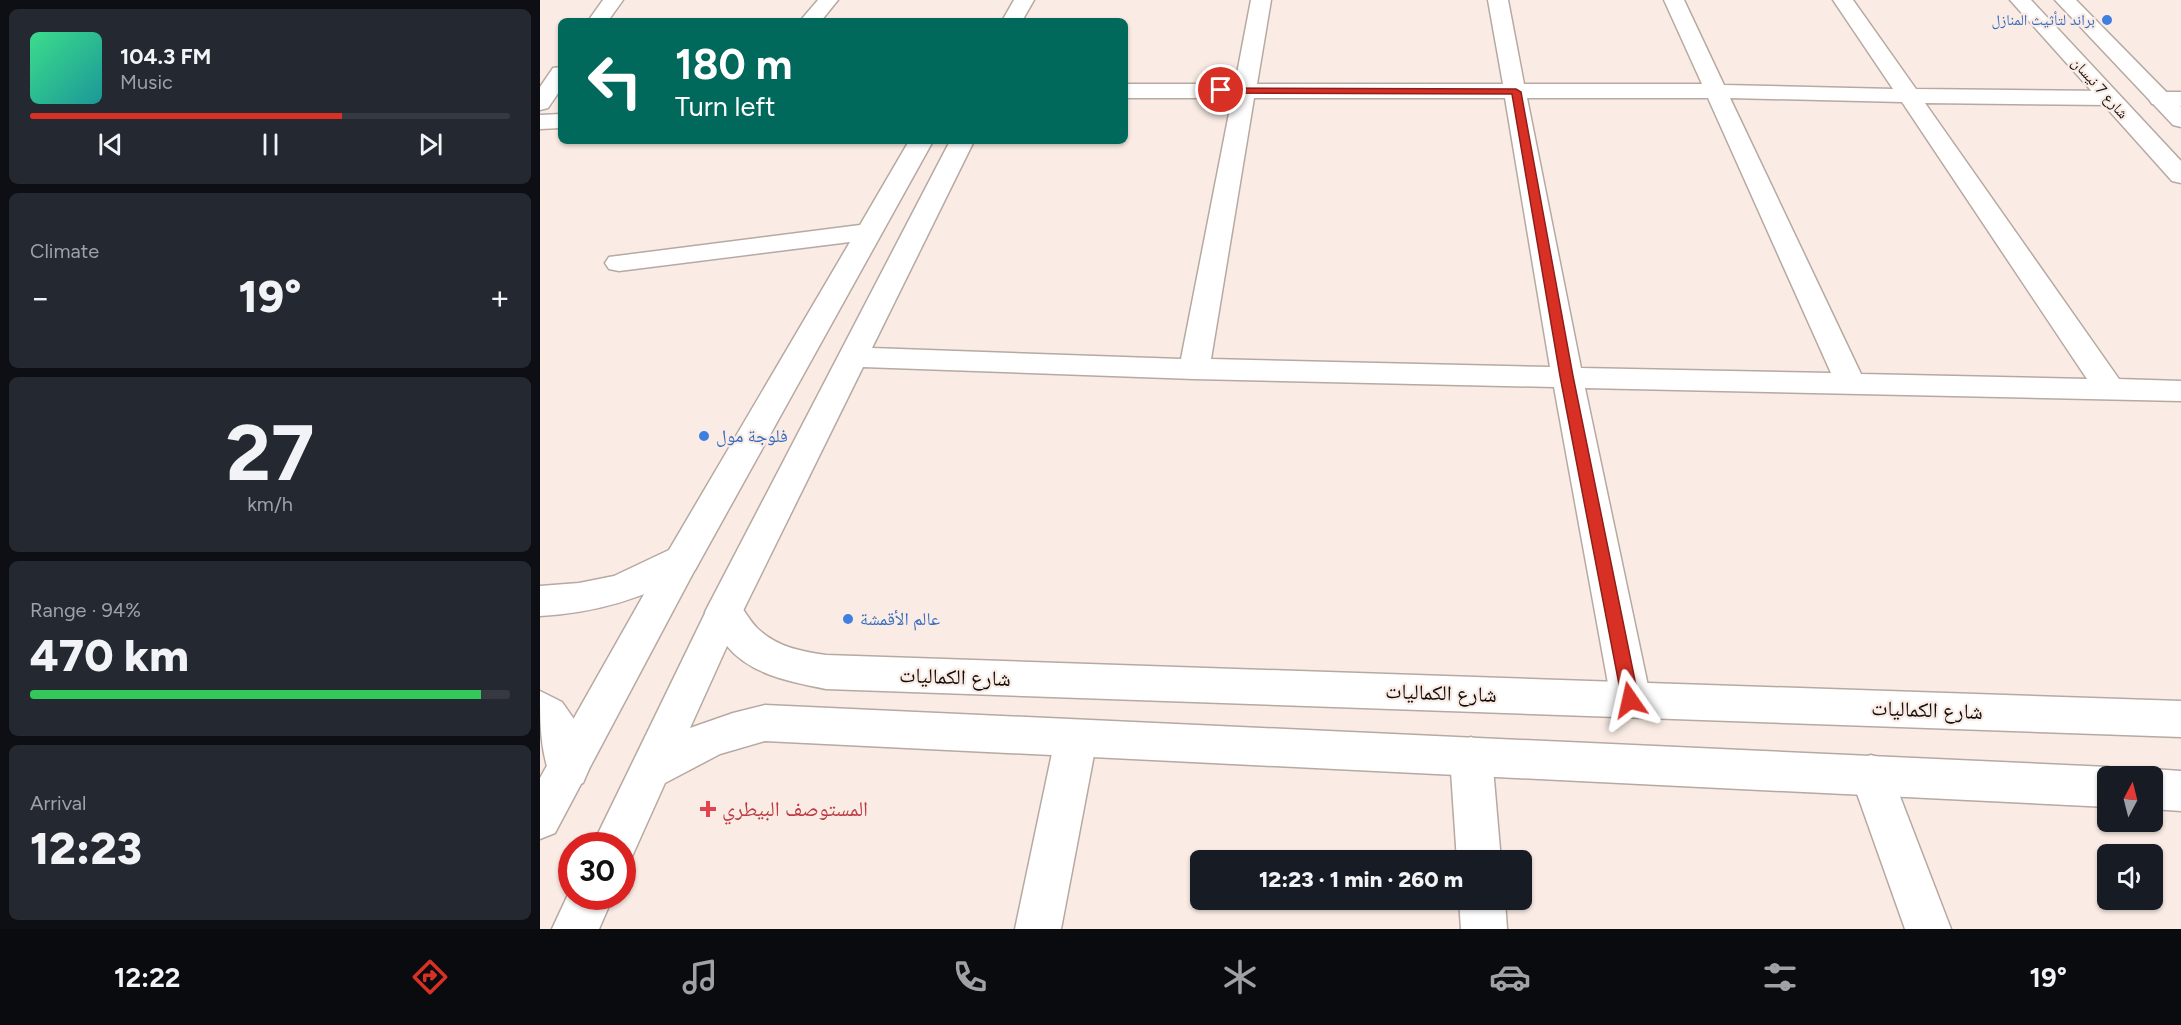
<!DOCTYPE html>
<meta charset="utf-8">
<style>
:root{--surface:#171b24;--page:#242831;--text:#f1f3f6;--muted:#9ea1a6;--line:#363941;--accent:#d93025}
body{margin:0;font-family:Figtree,"Noto Naskh Arabic",sans-serif;background:var(--page);color:var(--text);height:100vh;display:flex;flex-direction:column;font-size:22px;white-space:nowrap}
*{box-sizing:border-box;margin:0}
p{font-size:20px;color:var(--muted)}
.icon{flex:none;width:33px;height:33px;fill:none;stroke:currentColor;stroke-width:2;stroke-linecap:round;stroke-linejoin:round}
.map{position:relative;flex:1;overflow:hidden}
.side{display:flex;flex-direction:column;gap:9px;padding:9px;background:#0d0f14;width:540px}
.side>*{flex:none}
.guide{position:absolute;left:18px;top:18px;width:570px;height:126px;border-radius:9px;box-shadow:0 2px 4px #0004;background:#00695c;color:#fff;overflow:hidden}
.needle{width:39px;rotate:7deg}
.buttons{position:absolute;left:1557px;top:766px;display:grid;gap:12px}
.buttons a{display:grid;place-items:center;width:66px;height:66px;border-radius:9px;background:var(--surface);box-shadow:0 2px 4px #0004;font-size:30px}
.speed{position:absolute;left:18px;top:832px;display:flex;gap:12px;font-size:30px;font-weight:700;text-align:center}
.speed>*{display:grid;place-content:center;width:78px;height:78px;border-radius:50%;background:var(--surface);box-shadow:0 2px 4px #0004;line-height:1}
.speed .limit{border:9px solid #d22;background:#fff;color:#111}
.pin{position:absolute;display:grid;place-items:center;width:51px;height:51px;color:#fff;margin:-26px;border:3px solid #fff;border-radius:50%;box-shadow:0 2px 6px #0007}
.me{position:absolute;width:66px;margin:-33px;rotate:349deg;stroke-linejoin:round;filter:drop-shadow(0 0 4px #0008)}
.turn{display:flex;align-items:center;gap:21px;height:126px;padding:0 18px;font-size:27px}
.turn .icon{width:78px;height:78px;stroke-width:2.5}
.turn b{display:block;font-size:42px;line-height:51px}
.big{font-size:45px;font-weight:800;line-height:1.1}
.side .widget{flex:1;display:flex;flex-direction:column;justify-content:center;gap:9px;min-width:0;padding:0 21px;border-radius:9px;background:var(--page)}
.side .dial{align-items:center;gap:0}
.dial b{font-size:78px;line-height:1}
.song{display:flex;align-items:center;gap:18px}
.cover{width:72px;height:72px;border-radius:9px;background:linear-gradient(135deg,hsl(150 70% 55%),hsl(180 70% 35%))}
.played{height:6px;border-radius:3px;background:linear-gradient(90deg,var(--accent) 65%,var(--line) 65%)}
.keys{display:flex;justify-content:space-around;direction:ltr}
.heat{display:flex;justify-content:space-between;align-items:center;font-size:33px;direction:ltr}
.charge{height:9px;border-radius:4px;background:linear-gradient(90deg,#34c759 94%,var(--line) 0)}
.trip{position:absolute;left:650px;top:850px;width:342px;height:60px;border-radius:9px;background:var(--surface);box-shadow:0 2px 4px #0004;font-weight:800;line-height:60px;text-align:center}
.tabs{display:flex;height:96px;justify-content:space-around;align-items:center;background:#090b0e;color:var(--muted)}
.tabs .icon{width:42px;height:42px}
.tabs .active{color:var(--accent)}
.tabs b{font-size:27px;color:var(--text)}
main{display:flex;flex:1;min-height:0}
.map>svg:first-child{display:block}
</style>
<main>
<section class="side">
<div class="widget">
<div class="song"><i class="cover"></i><div><b>104.3 FM</b><p>Music</p></div></div>
<div class="played"></div>
<div class="keys"><svg class="icon" aria-label="previous" viewBox="0 0 24 24"><path d="M18 5L8 12l10 7zM5 5v14"/></svg><svg class="icon" aria-label="pause" viewBox="0 0 24 24"><path d="M8 5v14M16 5v14"/></svg><svg class="icon" aria-label="next" viewBox="0 0 24 24"><path d="M6 5l10 7-10 7zM19 5v14"/></svg></div>
</div>
<div class="widget"><p>Climate</p>
<div class="heat"><a>−</a><b class="big">19°</b><a>+</a></div>
</div>
<div class="widget dial"><b>27</b><p>km/h</p></div>
<div class="widget"><p>Range · 94%</p><b class="big">470 km</b><div class="charge"></div></div>
<div class="widget"><p>Arrival</p><b class="big">12:23</b></div>
</section>
<div class="map">
<svg width="1641" height="929" viewBox="0 0 1641 929">
<rect width="100%" height="100%" fill="#faece5"/>
<g fill="none" stroke-linecap="round" stroke-linejoin="round">
<defs>
<g id="minor">
<polygon points="63,0 83,0 68,21 48,21"/>
<polygon points="278,0 298,0 281,21 260,21"/>
<polygon points="474,0 494,0 482,21 462,21"/>
<path d="M 711,0 L 731,0 L 717,84 L 963,84 L 948,0 L 968,0 L 984,84 L 1162,84 L 1124,0 L 1144,0 L 1184,85 L 1353,89 L 1293,0 L 1313,0 L 1376,89 L 1569,91 L 1577,93 L 1580,98 L 1577,103 L 1569,105 L 1385,103 L 1579,379 L 1641,381 L 1641,401 L 1045,388 L 1111,700 L 1105,712 L 1091,717 L 1077,712 L 1071,700 L 1014,387 L 654,379 L 323,367 L 197,623 L 184,627 L 171,623 L 165,612 L 410,141 L 434,141 L 332,348 L 641,359 L 692,98 L 585,98 L 585,84 L 695,84 ZM 714,98 L 965,98 L 1010,367 L 671,359 ZM 987,98 L 1168,98 L 1291,373 L 1041,368 ZM 1190,98 L 1362,102 L 1547,379 L 1321,374 Z"/>
<polygon points="21,67 21,89 8,108 0,110 0,87 13,68"/>
<polygon points="1620,92 1641,92 1641,106 1612,104 1609,99 1612,94"/>
<polygon points="21,114 21,128 0,129 0,115"/>
<path d="M 369,141 L 393,141 L 155,570 C 106,598 56,613 0,616 L 0,586 L 39,583 L 74,576 L 129,550 L 310,242 L 79,271 L 69,269 L 65,263 L 69,257 L 320,225 Z"/>
<path d="M 0,691 L 22,702 L 36,722 L 44,743 L 49,769 L 43,783 L 28,788 L 13,783 C 0,754 0,722 0,691 Z"/>
<polygon points="536,721 551,726 557,739 521,929 475,929 515,739 521,726"/>
<polygon points="931,737 946,743 952,756 961,861 917,861 910,756 916,743"/>
<polygon points="1331,755 1346,760 1411,929 1365,929 1310,774 1316,760"/>
<polygon points="919,900 965,900 967,929 921,929"/>
</g>
<g id="major">
<polygon points="1470,0 1491,0 1641,161 1641,183 1632,181"/>
<polygon points="1515,0 1536,0 1641,107 1641,127 1633,125"/>
<polygon points="142,546 155,550 160,560 15,833 0,839 0,778 129,550"/>
<path d="M 184,597 C 205,604 203,613 217,628 C 237,647 260,651 286,655 L 1641,701 L 1641,737 L 286,689 C 251,682 211,675 187,646 L 150,728 L 193,713 L 225,705 L 1568,767 L 1583,773 L 1585,777 L 1568,777 L 1568,807 L 225,741 L 180,754 L 125,783 L 90,861 L 82,864 L 82,846 L 52,846 L 171,601 Z"/>
<polygon points="1612,769 1641,771 1641,811 1612,809 1612,777 1596,777"/>
<polygon points="32,886 32,897 73,897 59,929 12,929"/>
</g>
</defs>
<use href="#minor" stroke="#b6a9a2" stroke-width="3"/>
<use href="#major" stroke="#b6a9a2" stroke-width="3"/>
<use href="#minor" fill="#fff" fill-rule="evenodd"/>
<use href="#major" fill="#fff" fill-rule="evenodd"/>
</g>
<polygon fill="#d93025" stroke="#8d1f18" stroke-width="1.5" points="677,88 976,89 981,92 1033,376 1099,700 1096,705 1090,707 1085,705 1082,700 1020,376 972,94 681,93 676,90"/>
<g fill="#3f7fe0" stroke="#faece5" stroke-width="2">
<circle cx="1567" cy="20" r="6"/>
<circle cx="164" cy="436" r="6"/>
<circle cx="308" cy="619" r="6"/>
</g>
<path fill="#e0444e" stroke="#faece5" stroke-width="2" d="M165 800h6v6h6v6h-6v6h-6v-6h-6v-6h6z"/>
<g text-anchor="middle" stroke-width="4.5" stroke-linejoin="round" paint-order="stroke">
<g font-size="15" fill="#366cbe" stroke="#faece5" text-anchor="end">
<text x="1555" y="25">براند لتأثيث المنازل</text>
</g>
<g font-size="15" fill="#110d0a" stroke="#faece5">
<text transform="translate(1560 88) rotate(48)" y="5">شارع 7 نيسان</text>
</g>
<g font-size="18" fill="#366cbe" stroke="#faece5" text-anchor="start">
<text x="176" y="442">فلوجة مول</text>
<text x="320" y="625">عالم الأقمشة</text>
</g>
<g font-size="21" fill="#110d0a" stroke="#faece5">
<text transform="translate(415 677) rotate(2)" y="7">شارع الكماليات</text>
<text transform="translate(901 693) rotate(2)" y="7">شارع الكماليات</text>
<text transform="translate(1387 710) rotate(2)" y="7">شارع الكماليات</text>
</g>
<g font-size="21" fill="#be3a42" stroke="#faece5" text-anchor="start">
<text x="182" y="816">المستوصف البيطري</text>
</g>
</g>
</svg>
<div class="buttons">
<a><svg class="needle" viewBox="-14 -14 28 28"><path d="M0-13l5 13h-10z" fill="#e53935"/><path d="M0 13l5-13h-10z" fill="#9ea1a6"/></svg></a>
<a><svg class="icon" aria-label="sound" viewBox="0 0 24 24"><path d="M4 9h4l5-4v14l-5-4H4zM17 9q2 3 0 6"/></svg></a>
</div>
<div class="speed"><div class="limit">30</div></div>
<div class="pin" style="left:681px;top:90px;background:#d93025"><svg class="icon" aria-label="arrive" viewBox="0 0 24 24"><path d="M6 21V4h12l-3 4 3 4H6"/></svg></div>
<svg class="me" style="left:1090px;top:700px" viewBox="-20 -20 40 40"><path d="M0-17L14 15 0 8-14 15z" fill="#d93025" stroke="#fff" stroke-width="4"/></svg>
<div class="trip">12:23 · 1 min · 260 m</div>
<div class="guide">
<div class="turn"><svg class="icon" aria-label="left" viewBox="0 0 24 24"><path d="M17 20v-9H6M10 6l-5 5 5 5"/></svg><div><b>180 m</b>Turn left</div></div>
</div>
</div>
</main>
<nav class="tabs">
<b>12:22</b>
<svg class="icon active" aria-label="directions" viewBox="0 0 24 24"><path d="M12 3l9 9-9 9-9-9zM9 14v-3h6M13 9l2 2-2 2"/></svg>
<svg class="icon" aria-label="music" viewBox="0 0 24 24"><path d="M9 18V5l10-2v13"/><circle cx="6" cy="18" r="3"/><circle cx="16" cy="16" r="3"/></svg>
<svg class="icon" aria-label="phone" viewBox="0 0 24 24"><path d="M5 4h4l2 5-3 2q2 4 5 5l2-3 5 2v4C11 20 4 13 5 4z"/></svg>
<svg class="icon" aria-label="climate" viewBox="0 0 24 24"><path d="M12 3v18M4 7l16 10M4 17L20 7"/></svg>
<svg class="icon" aria-label="car" viewBox="0 0 24 24"><path d="M5 17H2v-5l4-1 3-4h7l3 4 3 1v5h-3M9 17h6M6 11h13"/><circle cx="7" cy="17" r="2"/><circle cx="17" cy="17" r="2"/></svg>
<svg class="icon" aria-label="filters" viewBox="0 0 24 24"><path d="M4 7h16M4 17h16"/><circle cx="9" cy="7" r="2"/><circle cx="15" cy="17" r="2"/></svg>
<b>19°</b>
</nav>
